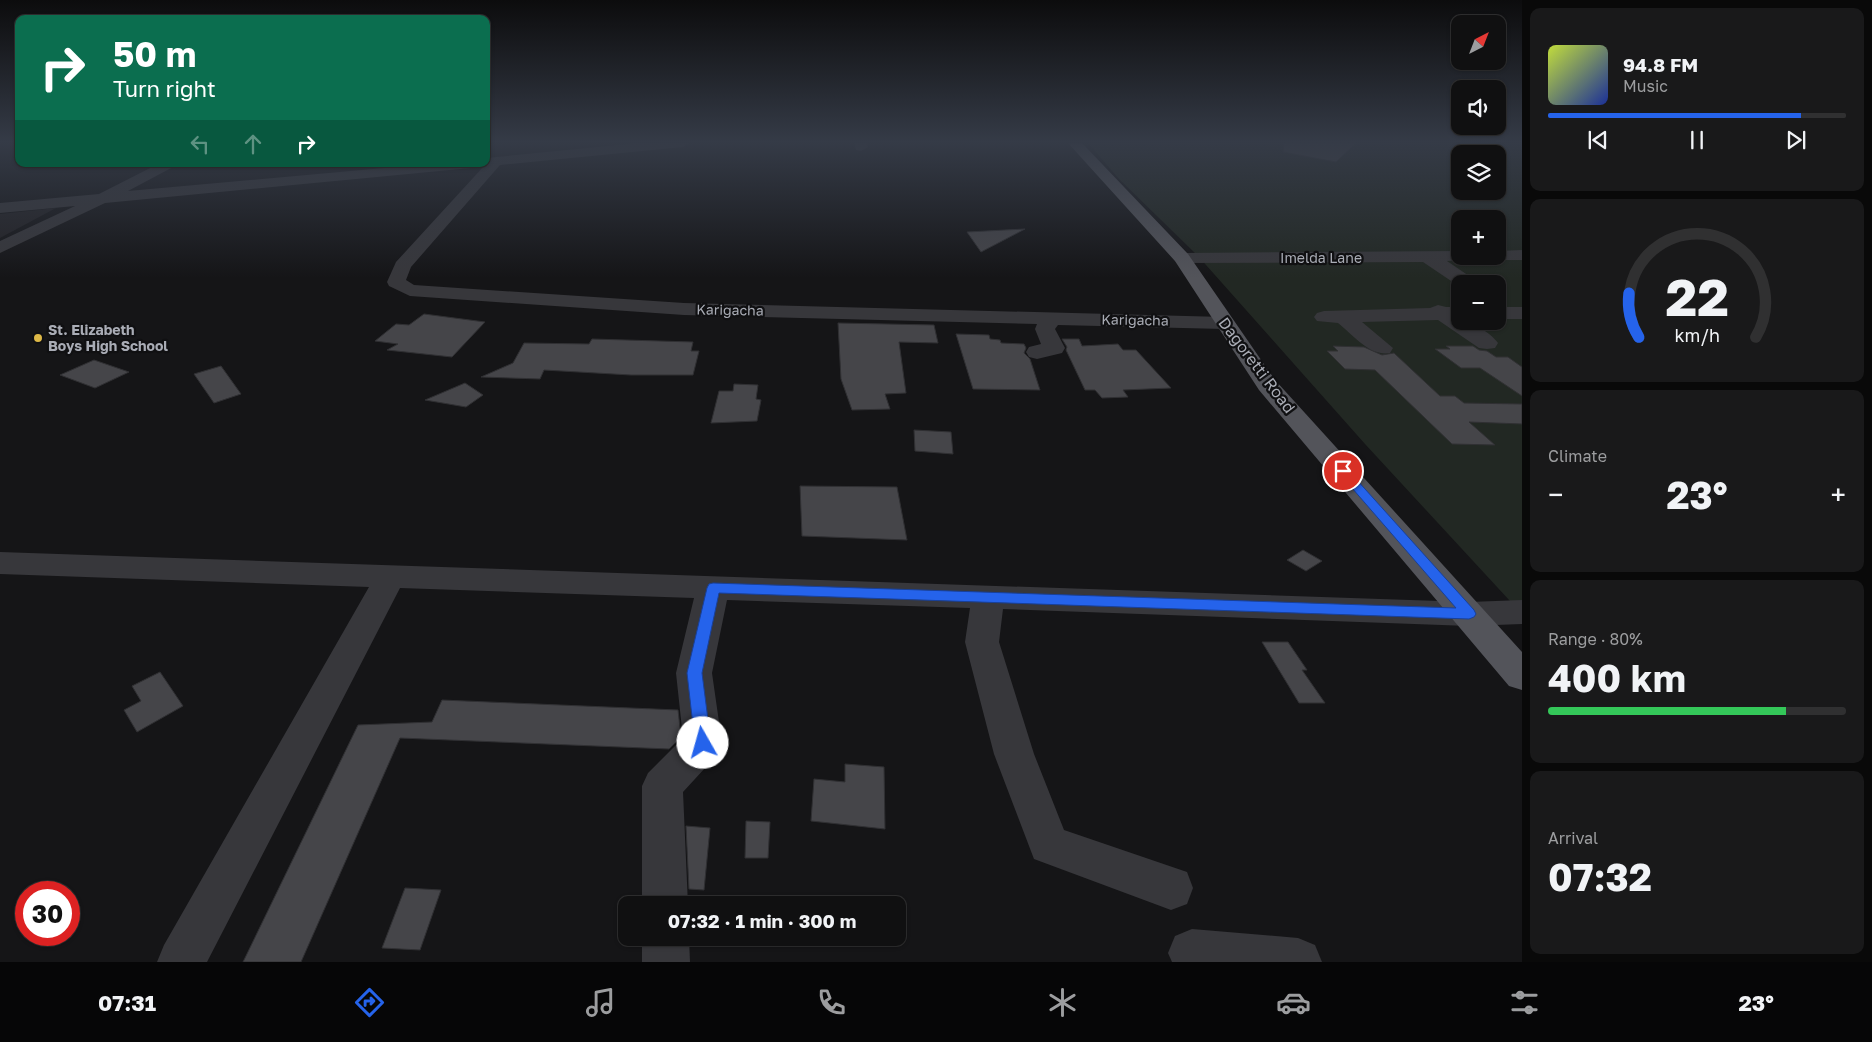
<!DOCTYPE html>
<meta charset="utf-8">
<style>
:root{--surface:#101011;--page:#19191a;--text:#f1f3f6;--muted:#9c9d9f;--line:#303031;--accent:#2563eb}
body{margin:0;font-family:"Golos Text",sans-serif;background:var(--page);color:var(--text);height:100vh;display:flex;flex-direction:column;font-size:19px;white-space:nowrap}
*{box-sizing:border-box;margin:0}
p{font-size:16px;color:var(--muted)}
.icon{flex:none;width:28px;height:28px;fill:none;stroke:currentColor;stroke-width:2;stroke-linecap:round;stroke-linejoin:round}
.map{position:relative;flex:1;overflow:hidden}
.side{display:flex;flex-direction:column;gap:8px;padding:8px;background:#090909;width:350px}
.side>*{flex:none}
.banner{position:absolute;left:15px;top:15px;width:475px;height:152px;border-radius:10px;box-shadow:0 1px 4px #0004,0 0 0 1px var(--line);background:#0b6e4f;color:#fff;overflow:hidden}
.needle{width:32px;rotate:42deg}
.tools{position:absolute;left:1451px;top:15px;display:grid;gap:10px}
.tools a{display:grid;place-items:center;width:55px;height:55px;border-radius:10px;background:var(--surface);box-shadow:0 1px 4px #0004,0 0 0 1px var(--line);font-size:25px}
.speed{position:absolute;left:15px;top:881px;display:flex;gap:10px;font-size:25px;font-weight:700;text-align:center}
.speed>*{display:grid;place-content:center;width:65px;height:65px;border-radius:50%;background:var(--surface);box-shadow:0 1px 4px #0004,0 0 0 1px var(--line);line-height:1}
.speed .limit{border:8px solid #d22;background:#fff;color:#111}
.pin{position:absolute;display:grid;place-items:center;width:42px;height:42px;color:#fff;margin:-21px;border:2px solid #fff;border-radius:50%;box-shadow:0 1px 5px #0007}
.me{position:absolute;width:55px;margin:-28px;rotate:353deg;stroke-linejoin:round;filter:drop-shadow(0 0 4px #0008)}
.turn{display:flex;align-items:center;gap:18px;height:105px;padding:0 15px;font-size:22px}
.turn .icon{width:65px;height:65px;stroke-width:2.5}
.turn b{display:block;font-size:35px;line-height:42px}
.lanes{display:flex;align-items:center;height:48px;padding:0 15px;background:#0003;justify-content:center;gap:25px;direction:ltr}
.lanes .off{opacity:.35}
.big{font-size:38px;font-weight:700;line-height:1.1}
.side .card{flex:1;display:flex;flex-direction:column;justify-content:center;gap:8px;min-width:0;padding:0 18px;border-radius:10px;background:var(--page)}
.side .dial{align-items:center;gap:0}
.dial svg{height:130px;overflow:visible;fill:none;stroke:var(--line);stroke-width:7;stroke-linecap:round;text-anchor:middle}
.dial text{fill:var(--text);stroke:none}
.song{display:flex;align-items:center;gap:15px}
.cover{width:60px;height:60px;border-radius:8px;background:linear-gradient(135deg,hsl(70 70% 55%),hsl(230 70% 35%))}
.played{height:5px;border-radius:2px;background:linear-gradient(90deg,var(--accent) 85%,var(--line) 85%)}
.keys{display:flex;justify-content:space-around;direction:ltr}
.heat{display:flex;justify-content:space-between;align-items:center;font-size:28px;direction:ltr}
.charge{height:8px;border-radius:4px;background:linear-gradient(90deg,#34c759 80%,var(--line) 0)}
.trip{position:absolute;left:618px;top:896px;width:288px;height:50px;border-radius:10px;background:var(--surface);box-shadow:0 1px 4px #0004,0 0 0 1px var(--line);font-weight:700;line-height:50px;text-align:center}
.tab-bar{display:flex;height:80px;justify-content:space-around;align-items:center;background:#060607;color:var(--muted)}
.tab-bar .icon{width:35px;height:35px}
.tab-bar .selected{color:var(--accent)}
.tab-bar b{font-size:22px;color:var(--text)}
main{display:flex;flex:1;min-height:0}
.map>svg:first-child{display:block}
</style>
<main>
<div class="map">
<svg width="1522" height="962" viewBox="0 0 1522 962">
<rect width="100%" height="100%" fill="#151517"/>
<polygon fill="#222124" points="56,208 0,238 0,214"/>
<path fill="#222823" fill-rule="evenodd" d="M 1088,143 L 1522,143 L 1522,614 L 1365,444 L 1198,256 L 1119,179 ZM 1460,154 L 1498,154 L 1498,191 L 1460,191 ZM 1460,219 L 1498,219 L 1498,256 L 1460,256 ZM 1460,284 L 1498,284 L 1498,321 L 1460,321 Z"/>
<g fill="#454549" stroke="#303033">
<polygon points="1284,143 1356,143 1336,162 1283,152"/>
<polygon points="1025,229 981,252 967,232"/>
<polygon points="424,314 485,322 452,357 387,350 398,344 375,341 396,324 409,325"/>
<polygon points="838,323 934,325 938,343 899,342 906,393 885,394 890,409 852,410 841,379"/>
<polygon points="956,334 989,335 990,339 1000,340 1001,343 1024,344 1026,348 1024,353 1030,359 1040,390 973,389"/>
<polygon points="592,339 693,342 691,351 699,351 693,375 631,375 544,370 540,379 481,377 513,363 524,343 589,344"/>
<polygon points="1062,339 1079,339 1082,346 1118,344 1123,350 1136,350 1171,388 1123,390 1128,397 1102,398 1095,390 1085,390 1066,350 1067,347"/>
<polygon points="1333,346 1364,347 1382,355 1394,353 1440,396 1455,396 1464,403 1522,404 1522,424 1469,422 1495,445 1452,444 1375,370 1345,369 1327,351 1338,351"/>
<polygon points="1446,346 1473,346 1479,350 1487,351 1496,357 1508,357 1522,367 1522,396 1480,368 1461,368 1435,349 1450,349"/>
<polygon points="94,360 129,372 95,388 60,375"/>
<polygon points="221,366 241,394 214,403 194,374"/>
<polygon points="465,383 483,395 466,407 425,400"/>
<polygon points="734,384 758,385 756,399 761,400 757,421 711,423 719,391 733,391"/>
<polygon points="914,430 951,432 953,454 915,451"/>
<polygon points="800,486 897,487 907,540 802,536"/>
<polygon points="1303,550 1322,561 1306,571 1287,560"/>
<polygon points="1262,642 1288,642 1307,670 1302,670 1325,703 1299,703"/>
<polygon points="160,672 183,706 137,732 124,710 141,701 132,686"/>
<polygon points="442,700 678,710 681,737 669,749 400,738 301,962 243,962 358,725 432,722"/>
<polygon points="845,764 884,767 885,829 811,821 814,779 845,782"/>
<polygon points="746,821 770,822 768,858 745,858"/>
<polygon points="686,826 710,828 704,890 689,889"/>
<polygon points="405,888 441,890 420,950 382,948"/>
</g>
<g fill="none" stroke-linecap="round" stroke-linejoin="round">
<g fill="#37373b" fill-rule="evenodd">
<polygon points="638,143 689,143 683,147 500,165 411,267 406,280 414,285 684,303 1224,317 1231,319 1234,323 1231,327 1224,329 1058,325 1055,329 1065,348 1062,353 1037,359 1029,357 1026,352 1029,347 1041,344 1035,329 1037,324 684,315 410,296 389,286 387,282 396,262 484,166 480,164 486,164 486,158"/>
<polygon points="854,143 867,143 868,147 861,151 856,150"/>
<polygon points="158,164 175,164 173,167 128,191 428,164 478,164 471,168 105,203 0,253 0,241 75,206 0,213 0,203 99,194"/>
<polygon points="1522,250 1522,260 1492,260 1489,256 1498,256 1498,251"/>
<polygon points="1460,251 1460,256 1470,256 1467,260 1447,261 1475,280 1477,284 1460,284 1460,287 1423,262 1182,263 1176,262 1173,258 1176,254 1182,253"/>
<path d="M 1438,305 L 1446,307 L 1460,307 L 1460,321 C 1472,321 1491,333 1498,343 L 1495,348 L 1487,349 L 1479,348 L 1438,320 L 1362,322 L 1393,348 L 1390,353 C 1370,357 1352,334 1338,323 L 1317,321 L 1314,317 L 1317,313 L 1324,311 L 1430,308 Z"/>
<rect x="1498" y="307" width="24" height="12"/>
<polygon points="0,552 1469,602 1522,600 1522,624 1469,626 1003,609 999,642 1034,754 1064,830 1187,872 1193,888 1187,904 1171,910 1034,859 994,754 965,642 970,608 727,600 712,673 722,743 717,755 683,792 688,905 642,905 642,786 648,773 683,738 676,673 694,598 400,588 207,962 157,962 164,945 369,587 0,574"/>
<polygon points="1192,929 1298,938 1315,945 1322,962 1172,962 1168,953 1175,936"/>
<polygon points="642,938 689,938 690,962 642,962"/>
</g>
<polygon fill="#53545a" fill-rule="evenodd" points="1068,143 1082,143 1188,254 1275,380 1522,652 1522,690 1509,686 1259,390 1175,261"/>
</g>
<linearGradient id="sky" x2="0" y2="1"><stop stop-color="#0c0c0d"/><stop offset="0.51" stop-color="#353b47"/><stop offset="1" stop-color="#353b47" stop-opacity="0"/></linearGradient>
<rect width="1522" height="278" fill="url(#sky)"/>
<polygon fill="#2563eb" stroke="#184099" points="1343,468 1347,469 1474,610 1476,614 1474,617 1469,619 719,593 702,673 711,743 708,748 703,750 697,748 695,743 687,673 707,588 709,584 713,583 1456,608 1339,473 1337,471"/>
<circle fill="#ddb847" stroke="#101012" stroke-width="2" cx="38" cy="338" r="5"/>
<g text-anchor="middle" stroke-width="4.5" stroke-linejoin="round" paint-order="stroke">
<g font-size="14" fill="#a9acb5" stroke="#101012">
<text x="1321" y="263">Imelda Lane</text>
<text transform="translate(730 310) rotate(1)" y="5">Karigacha</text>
<text transform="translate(1135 320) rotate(1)" y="5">Karigacha</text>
</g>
<g font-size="14" font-weight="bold" fill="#a9acb5" stroke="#101012" text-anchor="start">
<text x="48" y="335">St. Elizabeth<tspan x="48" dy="16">Boys High School</tspan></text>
</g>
<g font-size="16" fill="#a9acb5" stroke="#101012">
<text transform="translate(1257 365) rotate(53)" y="6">Dagoretti Road</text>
</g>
</g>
</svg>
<div class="tools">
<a><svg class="needle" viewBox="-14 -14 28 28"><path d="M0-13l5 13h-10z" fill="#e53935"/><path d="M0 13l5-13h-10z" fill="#9c9d9f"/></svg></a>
<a><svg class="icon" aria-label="sound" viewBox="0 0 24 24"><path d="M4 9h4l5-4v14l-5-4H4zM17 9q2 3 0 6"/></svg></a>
<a><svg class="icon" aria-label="layers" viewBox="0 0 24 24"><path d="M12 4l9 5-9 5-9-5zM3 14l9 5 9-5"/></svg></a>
<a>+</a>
<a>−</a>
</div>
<div class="speed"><div class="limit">30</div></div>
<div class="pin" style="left:1343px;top:471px;background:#d93025"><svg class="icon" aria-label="arrive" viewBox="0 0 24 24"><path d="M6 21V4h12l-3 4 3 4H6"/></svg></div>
<svg class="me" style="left:703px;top:743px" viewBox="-20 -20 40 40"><circle r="19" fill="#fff"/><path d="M0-13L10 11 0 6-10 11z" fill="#2563eb"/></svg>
<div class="trip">07:32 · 1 min · 300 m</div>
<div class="banner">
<div class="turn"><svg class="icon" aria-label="right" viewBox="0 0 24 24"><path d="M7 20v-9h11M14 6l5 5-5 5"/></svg><div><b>50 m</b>Turn right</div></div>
<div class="lanes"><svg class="icon off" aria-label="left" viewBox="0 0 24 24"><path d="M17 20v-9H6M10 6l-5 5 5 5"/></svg><svg class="icon off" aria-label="ahead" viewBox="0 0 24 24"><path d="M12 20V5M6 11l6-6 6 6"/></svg><svg class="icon" aria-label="right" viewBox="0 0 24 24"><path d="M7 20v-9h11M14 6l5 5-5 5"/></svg></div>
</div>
</div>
<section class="side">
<div class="card">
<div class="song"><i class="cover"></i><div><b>94.8 FM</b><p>Music</p></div></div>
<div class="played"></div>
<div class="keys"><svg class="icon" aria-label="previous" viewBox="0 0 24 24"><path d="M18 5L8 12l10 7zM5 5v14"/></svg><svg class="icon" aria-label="pause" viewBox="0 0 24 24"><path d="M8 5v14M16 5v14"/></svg><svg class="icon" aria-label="next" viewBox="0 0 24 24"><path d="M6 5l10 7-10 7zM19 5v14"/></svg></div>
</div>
<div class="card dial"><svg viewBox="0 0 100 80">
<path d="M14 69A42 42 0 1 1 86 69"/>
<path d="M14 69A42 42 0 0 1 8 42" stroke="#2563eb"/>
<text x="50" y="56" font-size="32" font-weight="700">22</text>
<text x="50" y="72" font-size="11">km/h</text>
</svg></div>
<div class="card"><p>Climate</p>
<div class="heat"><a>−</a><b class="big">23°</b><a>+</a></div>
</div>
<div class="card"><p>Range · 80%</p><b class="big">400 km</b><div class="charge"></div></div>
<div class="card"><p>Arrival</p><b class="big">07:32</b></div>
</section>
</main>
<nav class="tab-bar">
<b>07:31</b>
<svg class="icon selected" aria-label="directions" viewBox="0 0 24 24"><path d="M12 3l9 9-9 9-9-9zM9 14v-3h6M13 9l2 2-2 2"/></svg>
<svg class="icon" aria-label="music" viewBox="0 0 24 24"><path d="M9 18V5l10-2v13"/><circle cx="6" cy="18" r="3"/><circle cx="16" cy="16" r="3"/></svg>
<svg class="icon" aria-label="phone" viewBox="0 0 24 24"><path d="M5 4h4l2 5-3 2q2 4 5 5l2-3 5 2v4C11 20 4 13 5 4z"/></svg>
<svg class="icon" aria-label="climate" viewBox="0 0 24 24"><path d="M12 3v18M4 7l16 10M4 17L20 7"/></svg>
<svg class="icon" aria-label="car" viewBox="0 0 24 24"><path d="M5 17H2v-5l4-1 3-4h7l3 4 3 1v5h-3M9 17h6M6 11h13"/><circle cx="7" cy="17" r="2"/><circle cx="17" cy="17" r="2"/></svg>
<svg class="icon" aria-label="filters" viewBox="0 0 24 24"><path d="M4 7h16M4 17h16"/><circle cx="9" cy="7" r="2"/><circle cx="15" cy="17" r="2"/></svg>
<b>23°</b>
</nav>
